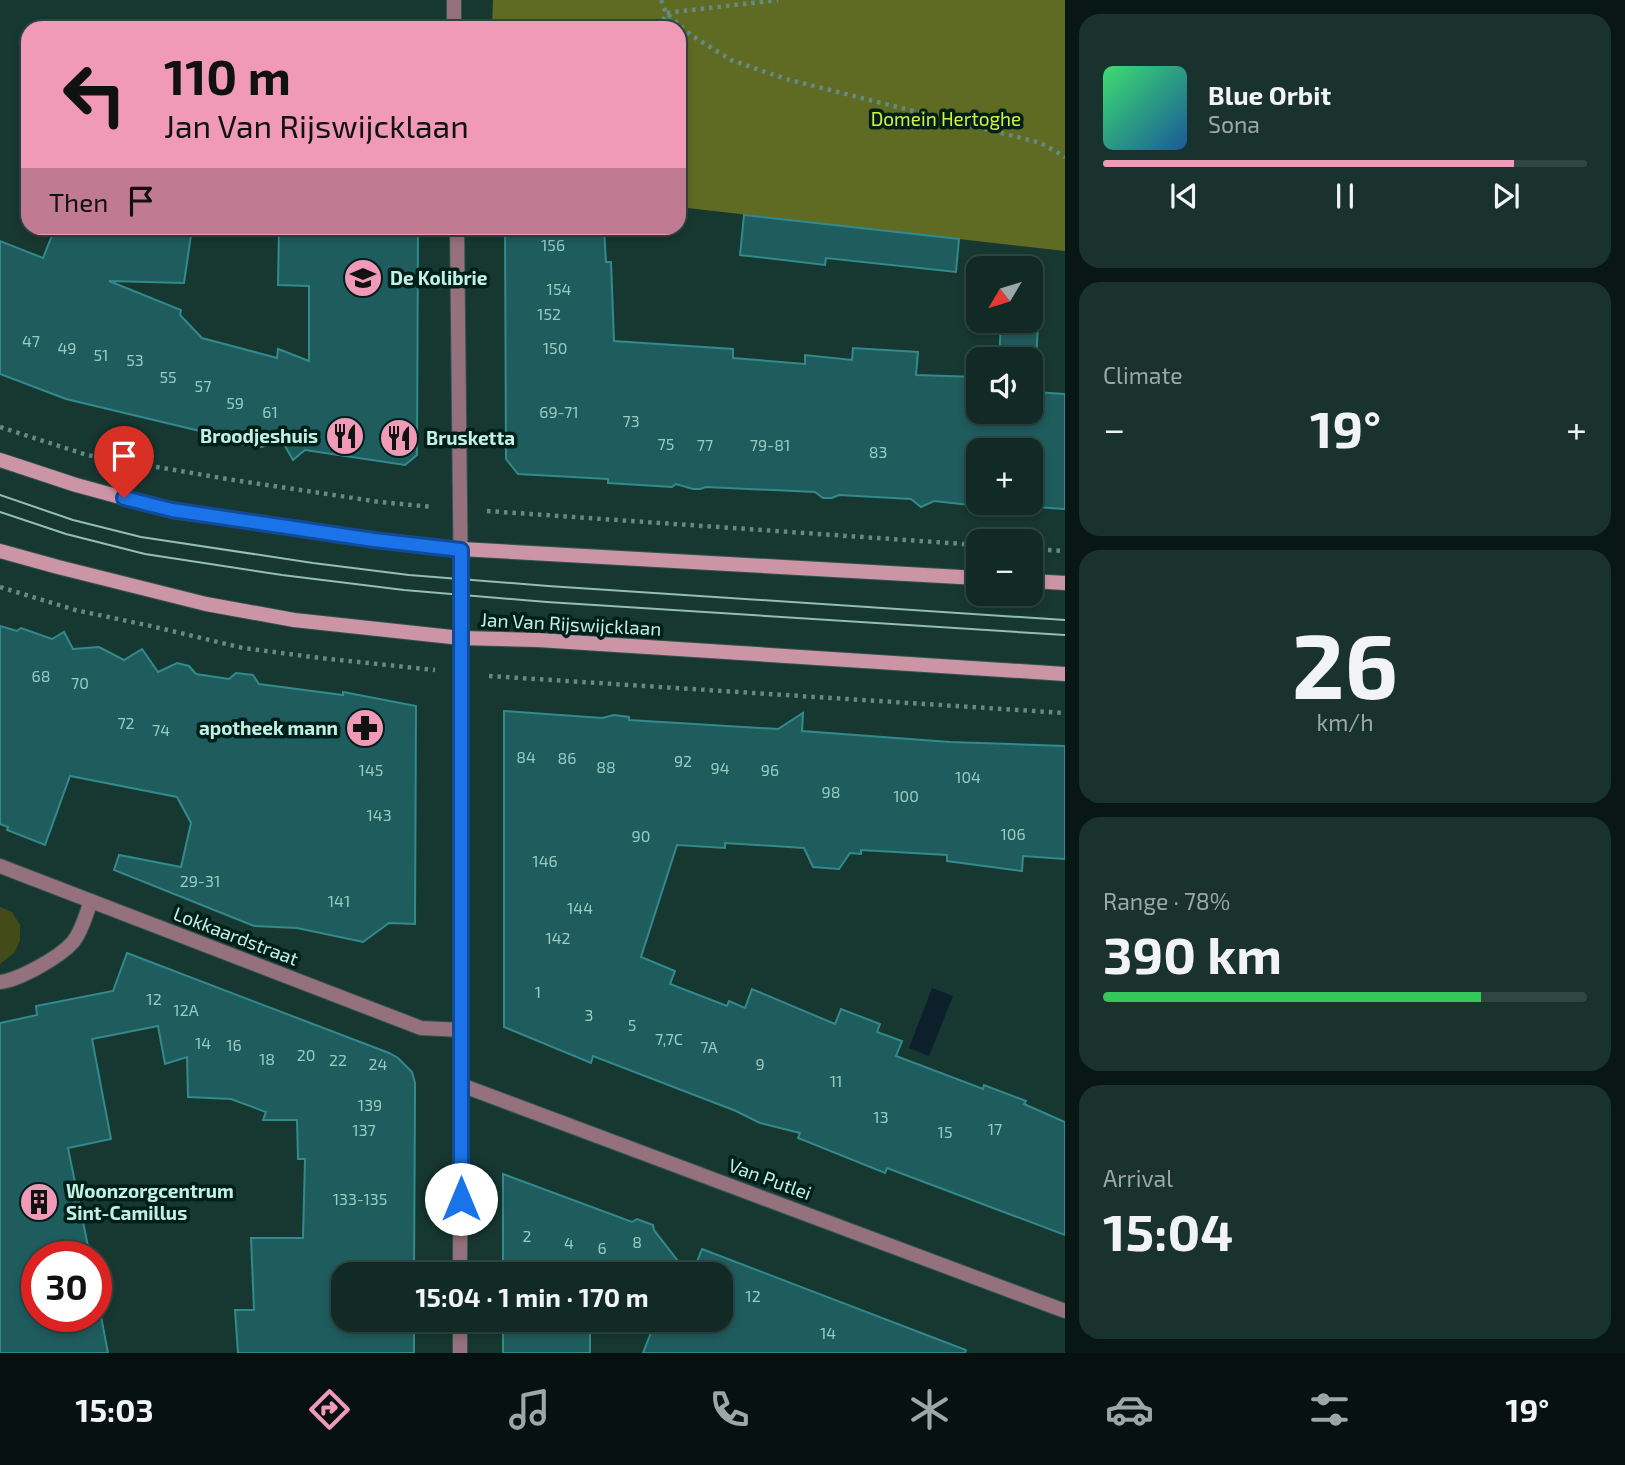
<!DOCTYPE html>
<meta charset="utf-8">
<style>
:root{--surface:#112a25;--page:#1a322d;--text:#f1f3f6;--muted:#9ca7a7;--line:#304642;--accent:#f09ab7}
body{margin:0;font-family:"Exo 2",sans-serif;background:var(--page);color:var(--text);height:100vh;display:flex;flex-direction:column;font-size:26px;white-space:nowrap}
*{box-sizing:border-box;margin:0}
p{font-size:23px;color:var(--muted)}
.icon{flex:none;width:38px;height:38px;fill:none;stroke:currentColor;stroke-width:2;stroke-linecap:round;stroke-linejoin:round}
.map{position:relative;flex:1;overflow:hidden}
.details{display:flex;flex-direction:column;gap:14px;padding:14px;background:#091714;width:560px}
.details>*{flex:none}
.hud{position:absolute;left:21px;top:21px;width:665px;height:214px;border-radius:21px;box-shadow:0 4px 10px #0003,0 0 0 2px var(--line);background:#f09ab7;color:#111;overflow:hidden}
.needle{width:46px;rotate:232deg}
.controls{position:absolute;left:966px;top:256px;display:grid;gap:14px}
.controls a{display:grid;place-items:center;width:77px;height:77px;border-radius:14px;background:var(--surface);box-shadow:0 4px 10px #0003,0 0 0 2px var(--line);font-size:35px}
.speed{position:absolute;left:21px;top:1241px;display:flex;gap:14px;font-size:35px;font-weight:700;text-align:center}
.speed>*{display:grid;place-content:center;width:91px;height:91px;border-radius:50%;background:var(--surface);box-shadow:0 4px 10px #0003,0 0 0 2px var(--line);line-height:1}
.speed .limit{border:10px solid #d22;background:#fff;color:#111}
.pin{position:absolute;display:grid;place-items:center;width:60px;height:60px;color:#fff;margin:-72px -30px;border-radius:50% 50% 50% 0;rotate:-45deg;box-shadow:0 0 7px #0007}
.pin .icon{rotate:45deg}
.me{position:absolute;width:77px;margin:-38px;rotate:0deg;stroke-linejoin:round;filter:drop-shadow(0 0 5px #0008)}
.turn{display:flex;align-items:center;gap:24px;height:147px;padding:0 28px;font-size:32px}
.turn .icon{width:91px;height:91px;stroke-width:2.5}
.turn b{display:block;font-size:49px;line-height:60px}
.then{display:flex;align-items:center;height:66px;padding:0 28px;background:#0003;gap:14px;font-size:26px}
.big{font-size:52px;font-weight:700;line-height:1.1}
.details .card{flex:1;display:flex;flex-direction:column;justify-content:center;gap:10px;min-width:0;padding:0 24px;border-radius:21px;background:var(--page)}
.details .dial{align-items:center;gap:0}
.dial b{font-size:91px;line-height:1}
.song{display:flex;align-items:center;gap:21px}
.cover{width:84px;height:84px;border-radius:10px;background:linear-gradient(135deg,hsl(140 70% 55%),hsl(210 70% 35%))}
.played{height:7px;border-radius:4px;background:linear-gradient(90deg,var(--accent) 85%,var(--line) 85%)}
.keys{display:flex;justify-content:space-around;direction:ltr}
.heat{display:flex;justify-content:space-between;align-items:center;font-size:38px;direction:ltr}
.charge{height:10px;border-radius:5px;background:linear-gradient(90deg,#34c759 78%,var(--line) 0)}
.trip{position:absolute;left:331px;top:1262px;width:402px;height:70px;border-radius:21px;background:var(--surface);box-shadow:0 4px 10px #0003,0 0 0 2px var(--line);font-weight:700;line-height:70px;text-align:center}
.tab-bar{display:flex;height:112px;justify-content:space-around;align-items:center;background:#07110f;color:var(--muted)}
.tab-bar .icon{width:49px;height:49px}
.tab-bar .selected{color:var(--accent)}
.tab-bar b{font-size:32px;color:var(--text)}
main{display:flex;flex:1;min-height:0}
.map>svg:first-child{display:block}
</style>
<main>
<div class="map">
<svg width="1065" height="1353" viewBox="0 0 1065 1353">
<rect width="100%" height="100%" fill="#173831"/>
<polygon fill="#434c16" points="0,907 12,912 20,925 20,940 15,952 0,964"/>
<polygon fill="#5f6b22" points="493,0 1065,0 1065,251 679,207 679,28 492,28"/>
<polygon fill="#0d1f2a" points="932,988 953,996 929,1056 909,1048"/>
<g fill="#1f5c5e" stroke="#328a8c" stroke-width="2" fill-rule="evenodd">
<polygon points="744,215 959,239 956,272 826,258 825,265 740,255"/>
<polygon points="55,228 192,228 184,283 109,281 181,310 180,315 202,338 277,358 278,349 309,361 309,286 278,285 279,228 418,228 417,455 405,465 305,450 293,460 281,439 262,447 229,443 225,437 66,399 0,374 0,241 43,258"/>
<path d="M 505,228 L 604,228 L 606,262 L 611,262 L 614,341 L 733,349 L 733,358 L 805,364 L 805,355 L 852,360 L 853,348 L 918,352 L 916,375 L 978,377 L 978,411 L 1031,411 L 1031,359 L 999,359 L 1001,323 L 1038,327 L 1034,392 L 1065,394 L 1065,509 L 988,504 L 987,507 L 934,501 L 921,507 L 911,499 L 839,495 L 832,498 L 823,498 L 815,492 L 706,487 L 700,489 L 693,489 L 676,484 L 672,487 L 608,483 L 608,479 L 518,474 L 506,459 ZM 978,450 L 1031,450 L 1031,502 L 978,502 Z"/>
<polygon points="0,626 17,631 21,628 52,639 64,632 73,649 99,647 124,660 142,649 158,672 177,663 189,666 196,674 229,679 236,673 253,675 259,684 343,695 343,692 416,706 415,924 389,923 363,942 297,928 254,926 114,870 119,855 181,867 191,823 177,797 70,776 45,845 7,830 8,827 0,824"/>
<polygon points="504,711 602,718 614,715 629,717 629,720 778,729 803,713 802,731 950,742 1065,746 1065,859 1023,856 1022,871 947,861 947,855 861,850 861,854 850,853 839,869 813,867 804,848 725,843 725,848 677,845 641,957 675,971 670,984 727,1006 729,1001 745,1008 752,989 835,1024 841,1009 880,1024 877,1032 902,1041 896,1056 983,1089 984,1085 1026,1101 1024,1104 1065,1122 1065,1235 887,1168 885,1173 798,1138 800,1133 760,1123 736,1111 593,1056 591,1063 504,1027"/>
<polygon points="127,953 389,1053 398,1058 412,1072 415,1083 415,1094 414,1274 343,1274 343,1320 414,1320 414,1353 238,1353 235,1310 254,1310 251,1238 303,1238 305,1159 298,1159 297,1120 263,1120 266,1112 231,1099 188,1097 187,1057 165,1064 158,1026 92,1039 111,1139 68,1148 90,1256 37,1256 37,1316 96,1316 96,1290 108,1353 0,1353 0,1023 37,1015 36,1006 113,991"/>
<polygon points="503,1174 632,1222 637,1219 653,1225 654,1230 688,1274 503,1274"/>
<polygon points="702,1249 966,1350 965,1353 643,1353 656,1320 721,1320 721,1274 692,1274"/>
<rect x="503" y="1320" width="87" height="33"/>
</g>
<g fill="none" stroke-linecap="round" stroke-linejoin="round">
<defs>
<path id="lane" d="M 0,982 C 19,980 60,957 73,942 C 82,931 86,914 91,901"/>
<g id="street">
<polyline points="454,0 454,28"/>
<polyline points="457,228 462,687 460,1274"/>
<polyline points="0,866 421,1028 462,1030"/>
<polyline points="461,1085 1065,1311"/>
<polyline points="460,1353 460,1320"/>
</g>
<g id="secondary">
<polyline points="0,460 76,485 172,511 375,540 461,549 978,578"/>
<polyline points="0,551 58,567 206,604 294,620 461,638 538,640 1065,674"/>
<polyline points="1031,581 1065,583"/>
</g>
</defs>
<use href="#lane" stroke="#32554e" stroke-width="16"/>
<use href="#street" stroke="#32554e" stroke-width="16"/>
<use href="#secondary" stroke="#32554e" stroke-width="16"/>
<g stroke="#638b81" stroke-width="4.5" stroke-dasharray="3.5 5" stroke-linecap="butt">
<polyline points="661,0 666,13 691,35 731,60 786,79 1041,143 1065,157"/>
<polyline points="660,28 666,13 778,0"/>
<polyline points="0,427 87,455 227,479 380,502 433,507"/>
<polyline points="487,511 978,545"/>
<polyline points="1031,549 1065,551"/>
<polyline points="0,587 75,610 151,626 243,648 320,658 435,670"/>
<polyline points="489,676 1065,713"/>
</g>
<use href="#lane" stroke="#94717c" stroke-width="14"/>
<use href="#street" stroke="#94717c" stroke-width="14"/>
<use href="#secondary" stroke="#cc95a6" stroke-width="14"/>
<g stroke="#93beb3" stroke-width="2">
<polyline points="0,495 73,520 141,537 313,563 409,575 548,586 1065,620"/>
<polyline points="0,512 66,534 145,554 282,575 404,590 547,602 1065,635"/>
</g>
</g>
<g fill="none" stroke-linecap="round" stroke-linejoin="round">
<defs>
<polyline id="route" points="124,498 172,510 374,540 461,550 461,1199"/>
</defs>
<use href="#route" stroke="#114b97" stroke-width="18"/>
<use href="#route" stroke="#1a73e8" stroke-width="12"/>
</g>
<defs>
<symbol id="school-disc" viewBox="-11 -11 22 22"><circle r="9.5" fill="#f09ab7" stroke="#001f19"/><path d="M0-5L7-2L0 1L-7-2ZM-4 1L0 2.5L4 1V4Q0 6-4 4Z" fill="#111"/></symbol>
<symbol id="restaurant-disc" viewBox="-11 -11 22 22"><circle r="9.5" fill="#f09ab7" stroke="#001f19"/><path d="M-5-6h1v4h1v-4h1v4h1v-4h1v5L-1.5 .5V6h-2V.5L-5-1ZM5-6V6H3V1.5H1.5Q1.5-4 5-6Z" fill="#111"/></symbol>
<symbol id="pharmacy-disc" viewBox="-11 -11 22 22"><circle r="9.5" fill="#f09ab7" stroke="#001f19"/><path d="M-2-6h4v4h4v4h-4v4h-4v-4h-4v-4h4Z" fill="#111"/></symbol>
<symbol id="building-disc" viewBox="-11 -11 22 22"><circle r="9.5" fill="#f09ab7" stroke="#001f19"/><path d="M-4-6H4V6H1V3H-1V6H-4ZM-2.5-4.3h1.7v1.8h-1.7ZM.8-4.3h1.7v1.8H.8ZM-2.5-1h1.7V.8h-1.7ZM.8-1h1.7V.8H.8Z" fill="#111"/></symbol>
</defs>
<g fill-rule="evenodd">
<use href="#school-disc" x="341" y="256" width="44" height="44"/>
<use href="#restaurant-disc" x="323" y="414" width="44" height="44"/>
<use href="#restaurant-disc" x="377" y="416" width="44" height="44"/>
<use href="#pharmacy-disc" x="343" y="706" width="44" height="44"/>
<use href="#building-disc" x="17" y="1180" width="44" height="44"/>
</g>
<g text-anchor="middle" stroke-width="7" stroke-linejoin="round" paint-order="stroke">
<g font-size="16" fill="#98cbc2">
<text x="553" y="251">156</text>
<text x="559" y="295">154</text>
<text x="549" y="320">152</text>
<text x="31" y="347">47</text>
<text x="67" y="354">49</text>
<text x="555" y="354">150</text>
<text x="101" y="361">51</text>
<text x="135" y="366">53</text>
<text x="168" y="383">55</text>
<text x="203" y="392">57</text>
<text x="235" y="409">59</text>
<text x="270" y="418">61</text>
<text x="559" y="418">69-71</text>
<text x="631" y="427">73</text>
<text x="666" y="450">75</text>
<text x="705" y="451">77</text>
<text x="770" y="451">79-81</text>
<text x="878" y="458">83</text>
<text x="41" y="682">68</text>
<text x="80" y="689">70</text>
<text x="126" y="729">72</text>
<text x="161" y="736">74</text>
<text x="526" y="763">84</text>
<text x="567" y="764">86</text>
<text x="683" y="767">92</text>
<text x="606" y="773">88</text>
<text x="720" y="774">94</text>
<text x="371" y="776">145</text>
<text x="770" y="776">96</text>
<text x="968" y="783">104</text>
<text x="831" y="798">98</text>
<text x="906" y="802">100</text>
<text x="379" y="821">143</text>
<text x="1013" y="840">106</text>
<text x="641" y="842">90</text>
<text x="545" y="867">146</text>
<text x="200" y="887">29-31</text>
<text x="339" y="907">141</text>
<text x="580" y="914">144</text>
<text x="558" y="944">142</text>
<text x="538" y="998">1</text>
<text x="154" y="1005">12</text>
<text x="186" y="1016">12A</text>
<text x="589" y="1021">3</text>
<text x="632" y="1031">5</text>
<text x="669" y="1045">7,7C</text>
<text x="203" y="1049">14</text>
<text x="234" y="1051">16</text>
<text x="709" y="1053">7A</text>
<text x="306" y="1061">20</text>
<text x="267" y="1065">18</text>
<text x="338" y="1066">22</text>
<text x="378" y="1070">24</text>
<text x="760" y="1070">9</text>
<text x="836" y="1087">11</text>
<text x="370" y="1111">139</text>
<text x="881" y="1123">13</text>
<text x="995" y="1135">17</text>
<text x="364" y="1136">137</text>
<text x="945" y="1138">15</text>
<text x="360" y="1205">133-135</text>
<text x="527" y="1242">2</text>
<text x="637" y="1248">8</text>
<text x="569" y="1249">4</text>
<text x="602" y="1254">6</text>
<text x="753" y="1302">12</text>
<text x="828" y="1339">14</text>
</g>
<g font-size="19" fill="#d6f03f" stroke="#001f19">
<text x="946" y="126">Domein Hertoghe</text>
</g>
<g font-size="19" font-weight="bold" fill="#c1f0e4" stroke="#001f19" text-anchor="start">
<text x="390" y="285">De Kolibrie</text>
<text x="318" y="443" text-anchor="end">Broodjeshuis</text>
<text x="426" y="445">Brusketta</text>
<text x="338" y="735" text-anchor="end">apotheek mann</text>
<text x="66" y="1198">Woonzorgcentrum<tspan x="66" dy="22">Sint-Camillus</tspan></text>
</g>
<g font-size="19" fill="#c1f0e4" stroke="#001f19">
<text transform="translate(571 624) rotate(3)" y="7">Jan Van Rijswijcklaan</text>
<text transform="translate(236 936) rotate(21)" y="7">Lokkaardstraat</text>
<text transform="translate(770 1179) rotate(20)" y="7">Van Putlei</text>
</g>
</g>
</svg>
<div class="controls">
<a><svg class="needle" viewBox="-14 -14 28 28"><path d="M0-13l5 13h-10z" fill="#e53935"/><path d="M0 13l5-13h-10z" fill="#9ca7a7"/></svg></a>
<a><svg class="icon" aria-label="sound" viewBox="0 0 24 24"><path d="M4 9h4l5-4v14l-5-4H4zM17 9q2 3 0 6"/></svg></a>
<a>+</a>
<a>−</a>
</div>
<div class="speed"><div class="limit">30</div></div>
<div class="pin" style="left:124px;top:498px;background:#d93025"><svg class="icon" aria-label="arrive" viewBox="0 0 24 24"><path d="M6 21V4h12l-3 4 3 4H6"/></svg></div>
<svg class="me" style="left:461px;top:1199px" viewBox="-20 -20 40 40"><circle r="19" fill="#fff"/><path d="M0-13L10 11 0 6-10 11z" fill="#1a73e8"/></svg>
<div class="trip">15:04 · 1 min · 170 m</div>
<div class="hud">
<div class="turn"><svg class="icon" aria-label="left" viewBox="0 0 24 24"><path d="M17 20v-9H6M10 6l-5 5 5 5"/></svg><div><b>110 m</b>Jan Van Rijswijcklaan</div></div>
<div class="then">Then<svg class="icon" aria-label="arrive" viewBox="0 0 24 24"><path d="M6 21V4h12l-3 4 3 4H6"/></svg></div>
</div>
</div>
<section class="details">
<div class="card">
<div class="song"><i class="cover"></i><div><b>Blue Orbit</b><p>Sona</p></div></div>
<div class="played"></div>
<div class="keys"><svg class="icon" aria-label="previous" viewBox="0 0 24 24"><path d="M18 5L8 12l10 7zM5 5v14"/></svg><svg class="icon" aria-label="pause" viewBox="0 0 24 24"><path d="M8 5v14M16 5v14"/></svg><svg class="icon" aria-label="next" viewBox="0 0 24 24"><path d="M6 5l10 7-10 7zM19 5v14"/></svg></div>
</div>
<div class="card"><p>Climate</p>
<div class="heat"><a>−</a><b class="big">19°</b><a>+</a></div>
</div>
<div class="card dial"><b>26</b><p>km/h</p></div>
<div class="card"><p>Range · 78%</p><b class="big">390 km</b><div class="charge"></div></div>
<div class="card"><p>Arrival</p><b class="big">15:04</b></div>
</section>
</main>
<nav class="tab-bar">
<b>15:03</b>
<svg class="icon selected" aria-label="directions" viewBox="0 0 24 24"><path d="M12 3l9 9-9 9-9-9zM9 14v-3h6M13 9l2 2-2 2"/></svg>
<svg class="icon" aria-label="music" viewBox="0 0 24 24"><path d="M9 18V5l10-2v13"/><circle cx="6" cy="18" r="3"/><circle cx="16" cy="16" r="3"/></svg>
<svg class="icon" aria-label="phone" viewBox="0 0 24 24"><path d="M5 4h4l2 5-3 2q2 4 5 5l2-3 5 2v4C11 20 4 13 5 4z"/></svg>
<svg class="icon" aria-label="climate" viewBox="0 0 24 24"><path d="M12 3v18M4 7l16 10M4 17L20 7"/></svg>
<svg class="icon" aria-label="car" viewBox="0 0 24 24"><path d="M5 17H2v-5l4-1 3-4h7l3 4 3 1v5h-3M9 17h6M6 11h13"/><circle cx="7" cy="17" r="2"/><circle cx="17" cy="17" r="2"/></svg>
<svg class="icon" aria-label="filters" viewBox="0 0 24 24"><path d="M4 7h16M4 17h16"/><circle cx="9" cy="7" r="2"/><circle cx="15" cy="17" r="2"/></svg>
<b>19°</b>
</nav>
